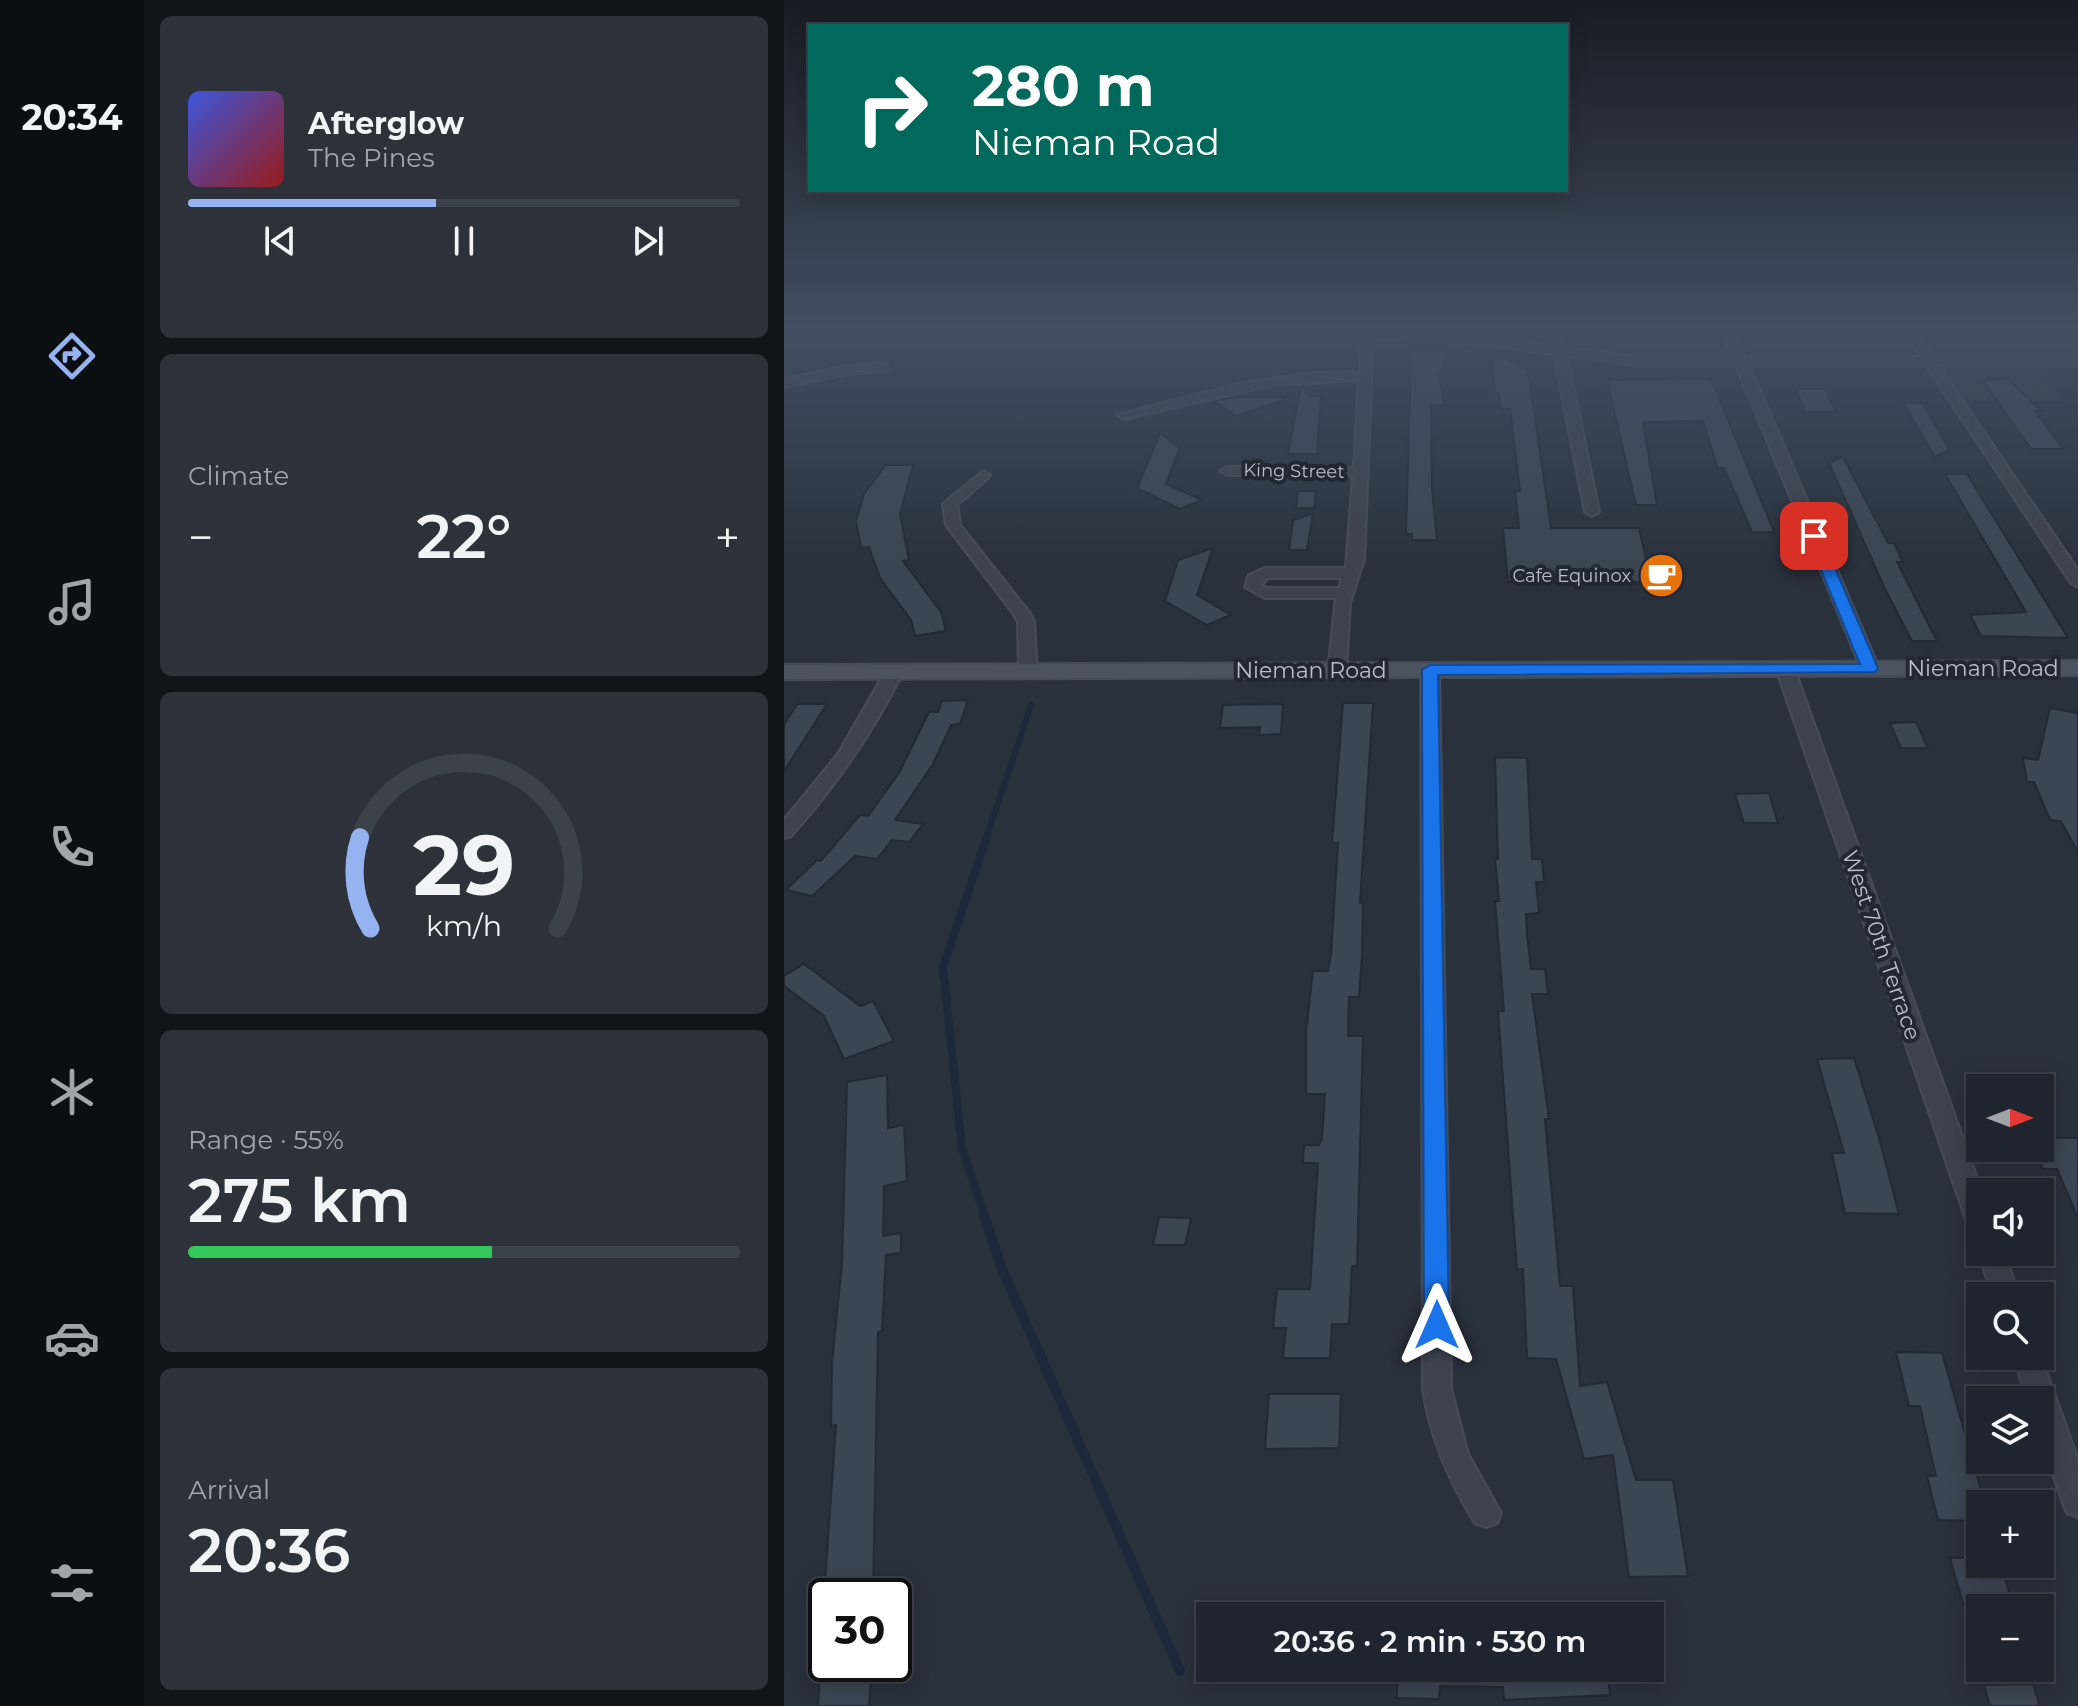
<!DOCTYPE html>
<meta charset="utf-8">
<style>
:root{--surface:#1f252e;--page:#2c313a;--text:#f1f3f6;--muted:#a1a5aa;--line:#3c424a;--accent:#95b2f1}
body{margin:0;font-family:Montserrat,sans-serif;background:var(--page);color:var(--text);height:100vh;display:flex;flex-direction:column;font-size:30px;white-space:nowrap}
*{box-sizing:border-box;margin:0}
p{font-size:26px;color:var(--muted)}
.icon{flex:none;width:44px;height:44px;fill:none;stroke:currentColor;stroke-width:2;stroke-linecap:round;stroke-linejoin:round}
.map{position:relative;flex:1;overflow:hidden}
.panel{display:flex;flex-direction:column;gap:16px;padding:16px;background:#111419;width:640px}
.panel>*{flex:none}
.guide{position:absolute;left:24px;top:24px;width:760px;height:168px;border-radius:0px;box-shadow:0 4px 20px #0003,0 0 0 2px var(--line);background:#00695c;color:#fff;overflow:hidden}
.needle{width:52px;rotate:90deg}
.tools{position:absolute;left:1182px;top:1074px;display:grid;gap:16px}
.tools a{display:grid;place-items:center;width:88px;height:88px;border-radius:0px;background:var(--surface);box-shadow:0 4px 20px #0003,0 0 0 2px var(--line);font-size:40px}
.speed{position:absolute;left:24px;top:1578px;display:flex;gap:16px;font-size:40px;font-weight:700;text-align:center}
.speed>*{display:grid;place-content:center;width:104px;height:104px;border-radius:50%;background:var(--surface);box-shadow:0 4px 20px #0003,0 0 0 2px var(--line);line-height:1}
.speed .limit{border:4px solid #111;border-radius:12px;background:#fff;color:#111}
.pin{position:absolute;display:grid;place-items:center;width:68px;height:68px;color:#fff;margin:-34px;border-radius:16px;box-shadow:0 4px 12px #0006}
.me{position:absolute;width:88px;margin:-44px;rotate:0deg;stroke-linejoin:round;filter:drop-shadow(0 0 6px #0008)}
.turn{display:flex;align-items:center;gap:28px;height:168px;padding:0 32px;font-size:36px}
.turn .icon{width:104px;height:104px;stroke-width:2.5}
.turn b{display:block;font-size:56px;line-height:68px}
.big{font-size:60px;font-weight:600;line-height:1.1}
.panel .tile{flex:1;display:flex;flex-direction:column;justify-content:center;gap:12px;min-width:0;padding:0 28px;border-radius:12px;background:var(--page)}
.panel .dial{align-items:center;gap:0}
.dial svg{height:208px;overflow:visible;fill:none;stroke:var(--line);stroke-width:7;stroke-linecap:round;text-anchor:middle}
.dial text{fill:var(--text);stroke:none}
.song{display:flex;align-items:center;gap:24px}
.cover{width:96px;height:96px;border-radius:12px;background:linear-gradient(135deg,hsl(230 70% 55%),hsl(0 70% 35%))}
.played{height:8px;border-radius:4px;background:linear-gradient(90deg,var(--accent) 45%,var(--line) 45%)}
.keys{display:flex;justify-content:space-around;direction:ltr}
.heat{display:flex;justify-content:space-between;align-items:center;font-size:44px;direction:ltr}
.charge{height:12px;border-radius:6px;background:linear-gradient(90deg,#34c759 55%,var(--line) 0)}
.trip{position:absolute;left:412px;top:1602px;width:468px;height:80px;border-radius:0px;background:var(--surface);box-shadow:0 4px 20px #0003,0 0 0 2px var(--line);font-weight:600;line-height:80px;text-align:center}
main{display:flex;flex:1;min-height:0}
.dock{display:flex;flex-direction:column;width:144px;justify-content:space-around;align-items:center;background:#0c0f12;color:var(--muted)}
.dock .icon{width:56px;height:56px}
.dock .selected{color:var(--accent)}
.dock b{font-size:36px;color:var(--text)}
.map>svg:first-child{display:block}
</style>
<main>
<nav class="dock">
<b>20:34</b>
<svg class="icon selected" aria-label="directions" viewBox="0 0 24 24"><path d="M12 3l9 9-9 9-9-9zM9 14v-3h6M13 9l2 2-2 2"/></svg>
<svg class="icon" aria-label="music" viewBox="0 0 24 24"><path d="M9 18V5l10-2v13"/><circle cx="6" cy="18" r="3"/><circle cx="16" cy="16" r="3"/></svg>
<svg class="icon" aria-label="phone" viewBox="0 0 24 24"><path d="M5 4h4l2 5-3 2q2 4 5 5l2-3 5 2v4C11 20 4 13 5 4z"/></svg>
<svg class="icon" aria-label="climate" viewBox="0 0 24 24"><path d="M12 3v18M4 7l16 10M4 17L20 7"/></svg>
<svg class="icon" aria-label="car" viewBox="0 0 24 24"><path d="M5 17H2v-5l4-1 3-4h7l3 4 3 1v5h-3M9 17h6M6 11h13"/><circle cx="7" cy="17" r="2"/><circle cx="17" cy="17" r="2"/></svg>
<svg class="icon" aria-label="filters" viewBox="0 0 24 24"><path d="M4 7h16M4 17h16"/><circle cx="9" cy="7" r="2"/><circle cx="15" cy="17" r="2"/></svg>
</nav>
<section class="panel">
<div class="tile">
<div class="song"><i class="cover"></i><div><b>Afterglow</b><p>The Pines</p></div></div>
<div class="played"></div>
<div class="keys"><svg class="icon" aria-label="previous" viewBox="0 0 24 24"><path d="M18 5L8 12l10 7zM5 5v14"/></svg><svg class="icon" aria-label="pause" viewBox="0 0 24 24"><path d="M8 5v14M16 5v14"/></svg><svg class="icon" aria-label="next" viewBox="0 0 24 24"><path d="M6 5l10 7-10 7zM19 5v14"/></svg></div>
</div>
<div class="tile"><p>Climate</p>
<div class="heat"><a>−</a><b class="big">22°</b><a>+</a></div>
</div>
<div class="tile dial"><svg viewBox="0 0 100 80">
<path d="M14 69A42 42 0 1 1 86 69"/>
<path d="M14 69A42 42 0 0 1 10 34" stroke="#95b2f1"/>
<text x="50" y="56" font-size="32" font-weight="700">29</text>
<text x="50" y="72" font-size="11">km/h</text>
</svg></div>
<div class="tile"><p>Range · 55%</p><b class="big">275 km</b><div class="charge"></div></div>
<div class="tile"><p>Arrival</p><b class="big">20:36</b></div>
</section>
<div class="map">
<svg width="1294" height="1706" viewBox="0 0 1294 1706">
<rect width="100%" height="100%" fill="#29313d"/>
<polygon fill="#2b3c3e" points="1249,364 1279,401 1181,401 1159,368 1168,365"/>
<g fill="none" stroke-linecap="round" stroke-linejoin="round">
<polyline stroke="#1d293a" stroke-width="6" points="201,841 247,705"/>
<polyline stroke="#1d293a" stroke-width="8" points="201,1217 178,1148 159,967 202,839"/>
<polyline stroke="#1d293a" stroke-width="10" points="200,1215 218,1269 396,1671"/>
</g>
<g fill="#3c4553" stroke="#232a35" stroke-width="2">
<polygon points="627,350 664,352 656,375 660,405 647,406 648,489 653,540 628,540 628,534 622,534"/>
<polygon points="721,358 744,370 767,528 855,528 863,563 882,563 886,582 724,582 719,528 735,528 731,491 736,491 726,409 717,409 715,393 711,393 708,361"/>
<polygon points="1223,378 1257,411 1251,411 1279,449 1247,449 1199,381"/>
<polygon points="925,379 929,383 990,532 968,532 940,468 934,468 919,421 859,422 873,505 852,505 823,380"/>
<polygon points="517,386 526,396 537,396 533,454 504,454"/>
<polygon points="1011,389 1041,389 1052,412 1022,412"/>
<polygon points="450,397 499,397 500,400 452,416 430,401"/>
<polygon points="1119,403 1139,403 1165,449 1151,457"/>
<polygon points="376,433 396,448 382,484 418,500 396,509 353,488"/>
<polygon points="1059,457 1104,543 1110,543 1119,562 1113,562 1153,641 1128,641 1100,587 1045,463"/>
<polygon points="102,465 129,465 116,514 125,560 119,561 157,612 162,631 131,636 127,620 96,578 85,547 77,548 72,521 80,494"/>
<polygon points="1161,474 1183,474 1284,638 1197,636 1186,615 1242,612"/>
<polygon points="514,491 532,491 530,508 512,508"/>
<polygon points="529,513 523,550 505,550 509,520"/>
<polygon points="429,548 413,595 447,615 423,625 381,601 394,560"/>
<polygon points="184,700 176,724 167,725 149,764 111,820 139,824 125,842 108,840 93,859 71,856 28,896 2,890 33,860 37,861 76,815 84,816 115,773 145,712 154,712 158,701"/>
<polygon points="559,703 589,703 576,903 579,903 578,955 575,997 565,997 564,1036 579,1036 573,1266 568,1266 565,1324 548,1324 546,1358 499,1358 502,1328 489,1328 493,1289 526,1289 534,1163 519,1163 520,1145 535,1145 538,1138 541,1094 522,1094 522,1032 529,971 544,971 547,955 554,843 548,843"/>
<polygon points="13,704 43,704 0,771 0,725"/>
<polygon points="499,704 497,734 475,735 476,727 436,728 439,705"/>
<polygon points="1266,708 1294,713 1294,853 1277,821 1266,820 1250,782 1243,782 1239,758 1254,760"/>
<polygon points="1132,722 1144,748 1117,748 1106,723"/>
<polygon points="711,757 743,758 748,859 758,859 760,882 752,882 755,913 742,914 743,935 747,969 761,969 764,994 748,994 765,1119 761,1119 776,1286 789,1286 796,1386 823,1382 852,1480 889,1480 904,1576 845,1577 829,1455 800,1459 772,1359 743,1358 739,1269 733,1270 714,1011 720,1011 711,901 715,901 711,859 714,859"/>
<polygon points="985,793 994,823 960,823 951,794"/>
<polygon points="20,964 76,1006 89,1001 110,1041 60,1059 40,1016 0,986 0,976"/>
<polygon points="1070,1058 1095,1138 1115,1214 1061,1213 1048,1153 1060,1153 1033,1059"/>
<polygon points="103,1075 104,1128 120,1125 123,1181 100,1186 99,1236 117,1233 117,1253 102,1255 98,1331 94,1332 89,1596 40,1596 52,1425 47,1426 48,1362 58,1264 63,1082"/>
<polygon points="1256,1138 1294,1138 1294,1218 1273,1169 1259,1169 1250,1148 1256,1148"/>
<polygon points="375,1217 407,1218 401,1245 369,1245"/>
<polygon points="1112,1352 1158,1353 1201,1504 1196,1504 1196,1521 1154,1520 1143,1476 1152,1476 1136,1406 1125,1406"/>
<polygon points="485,1394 557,1394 555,1448 481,1449"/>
<polygon points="1166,1558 1196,1558 1196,1564 1216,1564 1230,1608 1196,1608 1196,1643 1191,1644"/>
<polygon points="37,1664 88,1664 85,1706 34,1706"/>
<polygon points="613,1668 823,1668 826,1695 720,1700 719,1687 656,1686 655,1699 613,1698"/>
<polygon points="1249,1684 1256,1706 1206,1706 1200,1685"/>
</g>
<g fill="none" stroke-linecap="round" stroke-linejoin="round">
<defs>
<g id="minor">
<path d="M 578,328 L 590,328 L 590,332 L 692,336 L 769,346 L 765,328 L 777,328 L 781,348 L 854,357 L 949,357 L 937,328 L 949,328 L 961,357 L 1137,357 L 1117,328 L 1129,328 L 1149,357 L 1294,357 L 1294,365 L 1154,365 L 1294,570 L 1294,587 L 1286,582 L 1142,365 L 965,365 L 1095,668 L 1086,673 L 1077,668 L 952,365 L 854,365 L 783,355 L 815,512 L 808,516 L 801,512 L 770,354 L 692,344 L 589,339 L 580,560 L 566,603 L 562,670 L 559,674 L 547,674 L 544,670 L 552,598 L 481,598 L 461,587 L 465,575 L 481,568 L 562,568 L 569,476 L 443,475 L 436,471 L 443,467 L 570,468 L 575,380 L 489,385 L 340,419 L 333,415 L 459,383 L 519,374 L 576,372 ZM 484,578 L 558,578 L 555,588 L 484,588 L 477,585 Z"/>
<polygon points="100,364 106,368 104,371 63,374 0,387 0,379 63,366"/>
<polygon points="199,471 206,475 204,478 173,505 176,525 245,612 250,622 253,671 244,676 235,671 234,622 229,613 162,525 159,504"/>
<polygon points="1001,663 1010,668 1198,1192 1196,1232 1187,1229 1183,1222 992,668"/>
<path d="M 646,665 L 655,670 L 667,1389 L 684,1454 L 717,1513 L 713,1523 L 702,1527 L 691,1523 C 665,1481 646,1438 639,1389 L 637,670 Z"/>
<path d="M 110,667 L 119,672 C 89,732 52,786 7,836 L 0,838 L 0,820 L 54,754 L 101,672 Z"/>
<polygon points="1196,1248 1196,1252 1220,1252 1235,1296 1209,1296 1194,1252"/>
<polygon points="1256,1354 1294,1460 1294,1517 1283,1513 1279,1503 1256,1436 1256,1400 1244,1400 1229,1356"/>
</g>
<polygon id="secondary" points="1294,661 1294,675 0,679 0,665"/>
</defs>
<use href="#minor" stroke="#464c57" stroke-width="4"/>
<use href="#secondary" stroke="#464c57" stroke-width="4"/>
<use href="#minor" fill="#3d434e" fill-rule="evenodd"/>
<use href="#secondary" fill="#4b5360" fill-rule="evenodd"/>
</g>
<linearGradient id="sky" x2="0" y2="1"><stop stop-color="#171b22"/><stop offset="0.58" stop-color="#434e62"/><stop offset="1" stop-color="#434e62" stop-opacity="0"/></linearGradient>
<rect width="1294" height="566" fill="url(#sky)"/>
<polygon fill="#1a73e8" stroke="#114b97" stroke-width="2" points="1025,534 1037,536 1094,668 1091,672 654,675 665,1325 661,1332 653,1335 644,1332 640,1325 638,670 646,665 1076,664 1023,536"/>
<defs>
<symbol id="cafe-disc" viewBox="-11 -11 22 22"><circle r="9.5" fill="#e8710a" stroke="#212833"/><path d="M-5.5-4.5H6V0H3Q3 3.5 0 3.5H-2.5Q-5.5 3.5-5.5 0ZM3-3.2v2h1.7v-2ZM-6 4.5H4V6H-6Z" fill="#fff"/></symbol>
</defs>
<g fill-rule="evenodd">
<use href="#cafe-disc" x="852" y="550" width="51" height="51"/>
</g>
<g text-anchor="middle" stroke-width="8" stroke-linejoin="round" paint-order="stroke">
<g font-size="18" fill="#b9bfc8" stroke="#212833">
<text transform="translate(510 471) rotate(1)" y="6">King Street</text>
</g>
<g font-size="18" fill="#b9bfc8" stroke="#212833" text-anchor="end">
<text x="847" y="582">Cafe Equinox</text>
</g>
<g font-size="22" fill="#b9bfc8" stroke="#212833">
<text x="1199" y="676">Nieman Road</text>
<text x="527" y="678">Nieman Road</text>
<text transform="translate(1098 945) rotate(71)" y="8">West 70th Terrace</text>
</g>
</g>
</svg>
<div class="tools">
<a><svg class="needle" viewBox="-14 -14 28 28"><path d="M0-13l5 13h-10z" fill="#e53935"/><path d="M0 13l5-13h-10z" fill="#a1a5aa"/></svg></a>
<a><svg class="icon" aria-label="sound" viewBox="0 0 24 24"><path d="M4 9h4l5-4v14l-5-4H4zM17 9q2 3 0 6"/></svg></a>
<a><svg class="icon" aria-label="search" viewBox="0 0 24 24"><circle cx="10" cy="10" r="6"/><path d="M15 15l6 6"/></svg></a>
<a><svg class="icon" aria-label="layers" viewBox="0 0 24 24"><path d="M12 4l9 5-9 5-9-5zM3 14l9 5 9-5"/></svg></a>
<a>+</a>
<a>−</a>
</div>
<div class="speed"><div class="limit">30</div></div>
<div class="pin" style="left:1030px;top:536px;background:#d93025"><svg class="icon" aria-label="arrive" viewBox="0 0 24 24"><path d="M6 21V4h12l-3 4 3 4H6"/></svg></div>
<svg class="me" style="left:653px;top:1325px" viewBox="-20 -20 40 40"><path d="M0-17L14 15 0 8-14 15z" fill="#1a73e8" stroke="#fff" stroke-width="4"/></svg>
<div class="trip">20:36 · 2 min · 530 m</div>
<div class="guide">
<div class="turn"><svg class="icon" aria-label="right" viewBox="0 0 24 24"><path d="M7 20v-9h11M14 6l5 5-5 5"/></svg><div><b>280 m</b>Nieman Road</div></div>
</div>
</div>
</main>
